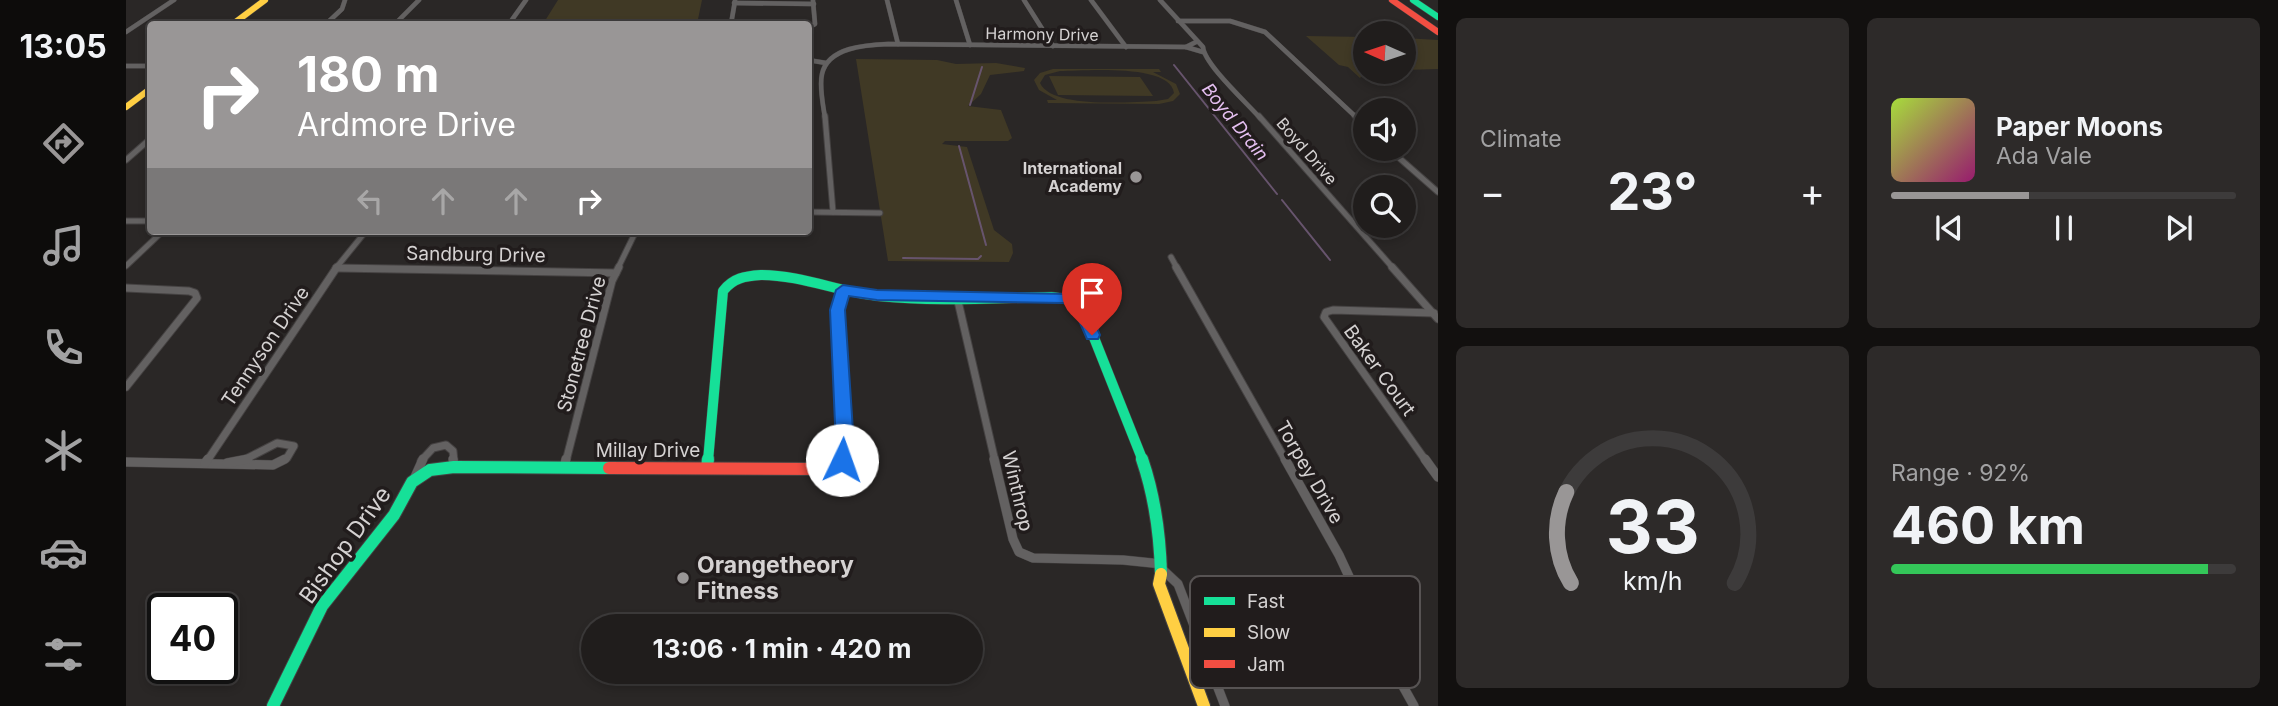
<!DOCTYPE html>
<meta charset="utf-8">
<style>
:root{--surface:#201d1c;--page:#2d2a29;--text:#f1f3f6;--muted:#a2a2a3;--line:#3d3b3b;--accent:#999696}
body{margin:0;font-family:Inter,sans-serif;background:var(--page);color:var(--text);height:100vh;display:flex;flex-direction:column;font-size:26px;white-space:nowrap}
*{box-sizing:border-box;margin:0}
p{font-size:23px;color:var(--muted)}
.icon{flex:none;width:38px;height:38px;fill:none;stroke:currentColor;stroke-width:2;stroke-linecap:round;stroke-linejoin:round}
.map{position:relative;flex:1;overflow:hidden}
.side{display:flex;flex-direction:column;gap:18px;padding:18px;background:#12100f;width:840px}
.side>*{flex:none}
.guide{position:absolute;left:21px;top:21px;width:665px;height:214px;border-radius:7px;box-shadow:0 4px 10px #0003,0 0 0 2px var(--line);background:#999696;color:#fff;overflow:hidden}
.needle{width:46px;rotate:273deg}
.buttons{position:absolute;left:1227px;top:21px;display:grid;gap:14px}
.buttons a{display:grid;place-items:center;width:63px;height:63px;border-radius:50%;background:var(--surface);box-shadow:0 4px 10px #0003,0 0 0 2px var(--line);font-size:35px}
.speed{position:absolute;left:21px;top:593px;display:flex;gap:14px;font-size:35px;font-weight:700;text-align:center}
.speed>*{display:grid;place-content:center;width:91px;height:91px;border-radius:50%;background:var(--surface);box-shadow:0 4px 10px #0003,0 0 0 2px var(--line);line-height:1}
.speed .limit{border:4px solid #111;border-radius:10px;background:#fff;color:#111}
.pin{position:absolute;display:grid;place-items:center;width:60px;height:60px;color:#fff;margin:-72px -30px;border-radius:50% 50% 50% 0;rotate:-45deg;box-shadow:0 0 7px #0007}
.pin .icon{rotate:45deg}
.me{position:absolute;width:77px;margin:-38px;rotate:3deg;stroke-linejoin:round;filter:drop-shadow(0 0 5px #0008)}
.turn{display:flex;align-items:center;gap:24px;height:147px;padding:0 35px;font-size:32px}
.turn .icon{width:91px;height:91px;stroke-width:2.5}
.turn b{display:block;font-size:49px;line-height:60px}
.lanes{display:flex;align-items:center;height:66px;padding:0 35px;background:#0003;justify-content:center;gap:35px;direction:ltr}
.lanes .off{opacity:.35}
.big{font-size:52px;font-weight:700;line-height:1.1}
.side .card{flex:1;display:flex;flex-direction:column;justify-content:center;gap:10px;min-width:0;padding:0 24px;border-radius:10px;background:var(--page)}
.side .dial{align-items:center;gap:0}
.dial svg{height:182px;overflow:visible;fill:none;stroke:var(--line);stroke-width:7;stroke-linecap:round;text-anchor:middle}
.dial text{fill:var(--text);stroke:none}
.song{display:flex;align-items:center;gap:21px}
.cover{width:84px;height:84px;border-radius:10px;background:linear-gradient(135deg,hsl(80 70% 55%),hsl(320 70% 35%))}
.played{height:7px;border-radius:4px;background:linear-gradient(90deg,var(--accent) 40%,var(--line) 40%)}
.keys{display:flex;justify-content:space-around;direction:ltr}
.heat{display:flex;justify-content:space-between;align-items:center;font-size:38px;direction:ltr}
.charge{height:10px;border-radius:5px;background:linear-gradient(90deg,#34c759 92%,var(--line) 0)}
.side .tiles{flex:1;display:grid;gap:18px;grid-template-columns:repeat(2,1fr)}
.trip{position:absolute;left:455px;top:614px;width:402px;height:70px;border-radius:35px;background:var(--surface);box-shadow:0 4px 10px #0003,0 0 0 2px var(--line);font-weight:700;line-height:70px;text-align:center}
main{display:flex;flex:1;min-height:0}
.dock{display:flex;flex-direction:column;width:126px;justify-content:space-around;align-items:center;background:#0d0c0b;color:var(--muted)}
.dock .icon{width:49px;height:49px}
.dock .current{color:var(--accent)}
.dock b{font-size:32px;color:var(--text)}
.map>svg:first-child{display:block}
</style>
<main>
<nav class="dock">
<b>13:05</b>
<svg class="icon current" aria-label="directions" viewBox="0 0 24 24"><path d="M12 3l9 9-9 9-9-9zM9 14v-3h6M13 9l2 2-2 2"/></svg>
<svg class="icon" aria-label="music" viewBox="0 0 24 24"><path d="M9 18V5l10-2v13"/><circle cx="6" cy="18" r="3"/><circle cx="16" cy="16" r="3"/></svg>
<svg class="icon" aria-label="phone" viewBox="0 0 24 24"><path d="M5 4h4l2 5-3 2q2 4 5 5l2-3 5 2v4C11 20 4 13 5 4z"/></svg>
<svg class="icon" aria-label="climate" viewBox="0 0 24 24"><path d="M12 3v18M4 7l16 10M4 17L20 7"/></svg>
<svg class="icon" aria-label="car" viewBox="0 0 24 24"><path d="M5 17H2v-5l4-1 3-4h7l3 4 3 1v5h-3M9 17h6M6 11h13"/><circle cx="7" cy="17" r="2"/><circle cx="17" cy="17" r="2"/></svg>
<svg class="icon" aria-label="filters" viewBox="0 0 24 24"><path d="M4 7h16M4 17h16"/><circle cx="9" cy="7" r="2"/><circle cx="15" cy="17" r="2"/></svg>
</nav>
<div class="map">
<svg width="1312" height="706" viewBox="0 0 1312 706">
<rect width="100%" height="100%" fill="#2a2726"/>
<g fill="#403925" fill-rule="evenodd">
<polygon points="432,0 576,0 571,24 417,24"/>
<polygon points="1180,36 1239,37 1239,72 1234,78 1222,67 1213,65"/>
<polygon points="1278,38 1312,40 1312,69 1278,70"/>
<polygon points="730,59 811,60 830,64 870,63 899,68 898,71 864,75 855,94 842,106 875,110 886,138 882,141 819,141 816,144 841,147 868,230 886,244 887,253 883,262 762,261"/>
<path d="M 927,69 L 1033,69 L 1035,72 L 1027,72 L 1050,84 L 1054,94 L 1047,101 L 1033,104 L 922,103 L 921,100 L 931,100 L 913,90 L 908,80 L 914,73 ZM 934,71 C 957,71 1044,63 1048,93 L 1042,99 L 1030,101 C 1004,102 926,109 914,83 L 919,75 Z"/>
<polygon points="923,76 1014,77 1027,96 932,95"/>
</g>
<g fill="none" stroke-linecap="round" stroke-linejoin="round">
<g stroke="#67546d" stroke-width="2">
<polyline points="1048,65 1151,194"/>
<polyline points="844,105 856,67"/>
<polyline points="833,146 860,245"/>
<polyline points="1156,200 1204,260"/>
<polyline points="777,258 852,259 855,256"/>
</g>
<defs>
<g id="street-far3">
<polyline points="761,0 772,44"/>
<polyline points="830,0 844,45"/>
<polyline points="898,0 927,46"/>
<polyline points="965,0 1000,47"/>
<path d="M 1034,0 L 1077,47 C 1078,64 1122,104 1134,118"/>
<polyline points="608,3 688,4"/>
<polyline points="1052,21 1104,21 1139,32 1231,118"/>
<polyline points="200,24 216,9 219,0"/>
<polyline points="269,24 293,0"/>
<polyline points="383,24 400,0"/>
<polyline points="605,24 609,1"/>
<polyline points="682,28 689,24 687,1"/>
<polyline points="0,32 48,0"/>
<polyline points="1070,42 1060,47 1077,52"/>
<polyline points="682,60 700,63"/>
<polyline points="0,66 24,66"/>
<path d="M 699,118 C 697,104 693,87 696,74 C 702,47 740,45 762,44 L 1060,47"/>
</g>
<g id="street-far2">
<polyline points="699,116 707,212"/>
<polyline points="1133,116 1267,268"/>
<polyline points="1229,116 1239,126"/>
<polyline points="1263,149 1312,192"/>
<polyline points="0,160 24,139"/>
<polyline points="682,212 754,213"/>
<polyline points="0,221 24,221"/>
<polyline points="1045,257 1051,268"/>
<polyline points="0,266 37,231"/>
<polyline points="210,268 227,268"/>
<polyline points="210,268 240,231"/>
<polyline points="492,268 510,231"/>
</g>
<g id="street-far1">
<polyline points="1050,267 1160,461"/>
<polyline points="1266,267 1312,319"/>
<polyline points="210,268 490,273"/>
<polyline points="0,288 63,291 69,293 71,298 0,387"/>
<polyline points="831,297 869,461"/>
<polyline points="81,461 211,267"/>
<polyline points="116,461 151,443 168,446 161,458 156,461"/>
<polyline points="295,461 307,448 320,445 327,451 328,461"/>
<polyline points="440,461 486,281 493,267"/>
<polyline points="1300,461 1198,317 1200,312 1207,310 1308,313"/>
</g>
<g id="street">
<polyline points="327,459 328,467"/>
<polyline points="868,459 887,539 893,552 907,558 997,560 1036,564"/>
<polyline points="1159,459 1213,555 1259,654 1288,706"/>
<polyline points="1299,459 1312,477"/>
<polyline points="0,462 147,465 159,459"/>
<polyline points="79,463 82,459"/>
<polyline points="101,463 122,459"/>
<polyline points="438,468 440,459"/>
<polyline points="288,479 297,459"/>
<polyline points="1037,570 1052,584 1099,706"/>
</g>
<polyline id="fast-far2" points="1287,0 1312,17"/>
<path id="fast-far1" d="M 582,461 L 597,291 C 607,278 619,276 635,275 C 675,275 713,292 752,296 C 809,302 868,298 925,297 L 949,300 L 957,310 L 1017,461"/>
<g id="fast">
<path d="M 1016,459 C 1029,497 1034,534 1035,574"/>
<polyline points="581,468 582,459"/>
<polyline points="147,706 196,606 268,515 286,482 304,470 328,467 483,468"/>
</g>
<g id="slow-far1">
<polyline points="107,24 139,0"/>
<polyline points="0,107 24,89"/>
</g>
<polyline id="slow" points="1035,574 1033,584 1078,706"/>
<polyline id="jam-far2" points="1266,0 1312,32"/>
<polyline id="jam-far1" points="713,461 719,446 711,319 717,290"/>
<polyline id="jam" points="483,468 699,469 714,459"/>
</defs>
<use href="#street-far3" stroke="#454242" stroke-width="5"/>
<use href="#street-far2" stroke="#454242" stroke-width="7"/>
<use href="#street-far1" stroke="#454242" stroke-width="9"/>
<use href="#street" stroke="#454242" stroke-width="10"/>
<use href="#fast-far2" stroke="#454242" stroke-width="7"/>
<use href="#fast-far1" stroke="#454242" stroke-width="11"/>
<use href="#fast" stroke="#454242" stroke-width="14"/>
<use href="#slow-far1" stroke="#454242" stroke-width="7"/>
<use href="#slow" stroke="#454242" stroke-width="14"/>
<use href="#jam-far2" stroke="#454242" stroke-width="7"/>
<use href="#jam-far1" stroke="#454242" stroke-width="11"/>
<use href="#jam" stroke="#454242" stroke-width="14"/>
<use href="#street-far3" stroke="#636161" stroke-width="4.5"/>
<use href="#street-far2" stroke="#636161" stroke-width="5"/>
<use href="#street-far1" stroke="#636161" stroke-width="7"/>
<use href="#street" stroke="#636161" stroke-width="9"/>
<use href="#fast-far2" stroke="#16e098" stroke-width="6"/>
<use href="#fast-far1" stroke="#16e098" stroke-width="10"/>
<use href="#fast" stroke="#16e098" stroke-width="12"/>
<use href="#slow-far1" stroke="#ffcf43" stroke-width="6"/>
<use href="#slow" stroke="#ffcf43" stroke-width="12"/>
<use href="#jam-far2" stroke="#f24e42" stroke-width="6"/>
<use href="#jam-far1" stroke="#f24e42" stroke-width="10"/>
<use href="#jam" stroke="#f24e42" stroke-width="12"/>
</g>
<polygon fill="#1a73e8" stroke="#114b97" stroke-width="2" points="717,285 751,290 942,294 960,302 974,335 972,339 961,339 948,309 939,303 751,300 723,296 719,310 728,446 723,465 716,467 710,465 707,460 710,446 704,310 710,290"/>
<g fill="#999696" stroke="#211c1c" stroke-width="2.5">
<circle cx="1010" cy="177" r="7"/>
<circle cx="557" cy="578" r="7"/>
</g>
<g text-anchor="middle" stroke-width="7" stroke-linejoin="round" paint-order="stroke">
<g font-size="16" fill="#d5d2d2" stroke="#211c1c">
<text transform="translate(916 34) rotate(1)" y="6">Harmony Drive</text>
<text transform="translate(1181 151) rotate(49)" y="6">Boyd Drive</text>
</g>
<g font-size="16" font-weight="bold" fill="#d5d2d2" stroke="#211c1c" text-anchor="end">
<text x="996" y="174">International<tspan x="996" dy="18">Academy</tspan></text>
</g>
<g font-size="18" font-style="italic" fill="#e5bff1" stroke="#211c1c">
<text transform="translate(1109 122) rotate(51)" y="6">Boyd Drain</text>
</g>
<g font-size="19" fill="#d5d2d2" stroke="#211c1c">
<text transform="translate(350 254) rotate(1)" y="7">Sandburg Drive</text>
<text transform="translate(455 344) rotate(-75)" y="7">Stonetree Drive</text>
<text transform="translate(139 346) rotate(-56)" y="7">Tennyson Drive</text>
<text transform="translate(1254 370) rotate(54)" y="7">Baker Court</text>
<text x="522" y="457">Millay Drive</text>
<text transform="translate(1184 472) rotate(60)" y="7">Torpey Drive</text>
<text transform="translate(892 491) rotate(77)" y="7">Winthrop</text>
</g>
<g font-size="23" fill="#d5d2d2" stroke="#211c1c">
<text transform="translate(219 545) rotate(-54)" y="8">Bishop Drive</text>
</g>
<g font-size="23" font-weight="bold" fill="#d5d2d2" stroke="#211c1c" text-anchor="start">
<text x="571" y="573">Orangetheory<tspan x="571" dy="26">Fitness</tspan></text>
</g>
</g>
<rect x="1064" y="576" width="230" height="112" rx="10" fill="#211c1c" stroke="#575353" stroke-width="2"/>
<rect x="1078" y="597" width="31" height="8" fill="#16e098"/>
<rect x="1078" y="628" width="31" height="9" fill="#ffcf43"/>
<rect x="1078" y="660" width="31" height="8" fill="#f24e42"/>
<g font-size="19" fill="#d5d2d2">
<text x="1121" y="608">Fast</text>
<text x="1121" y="639">Slow</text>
<text x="1121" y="671">Jam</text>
</g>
</svg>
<div class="buttons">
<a><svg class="needle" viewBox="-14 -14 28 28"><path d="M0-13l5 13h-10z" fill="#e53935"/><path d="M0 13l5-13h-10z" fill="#a2a2a3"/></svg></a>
<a><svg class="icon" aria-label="sound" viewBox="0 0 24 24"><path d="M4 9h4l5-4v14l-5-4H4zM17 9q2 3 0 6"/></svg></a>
<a><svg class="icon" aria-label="search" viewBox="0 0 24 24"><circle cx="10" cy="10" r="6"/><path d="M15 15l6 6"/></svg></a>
</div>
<div class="speed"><div class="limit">40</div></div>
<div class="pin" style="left:966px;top:335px;background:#d93025"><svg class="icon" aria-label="arrive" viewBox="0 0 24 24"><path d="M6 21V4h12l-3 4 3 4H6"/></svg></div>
<svg class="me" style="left:716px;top:460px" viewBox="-20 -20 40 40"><circle r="19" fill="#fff"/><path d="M0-13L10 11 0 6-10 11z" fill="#1a73e8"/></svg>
<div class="trip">13:06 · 1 min · 420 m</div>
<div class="guide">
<div class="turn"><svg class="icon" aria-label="right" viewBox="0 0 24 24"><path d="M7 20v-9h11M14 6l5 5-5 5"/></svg><div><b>180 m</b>Ardmore Drive</div></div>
<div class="lanes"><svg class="icon off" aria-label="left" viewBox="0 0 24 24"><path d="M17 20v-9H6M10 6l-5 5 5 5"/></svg><svg class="icon off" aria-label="ahead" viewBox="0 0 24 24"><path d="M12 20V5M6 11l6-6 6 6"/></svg><svg class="icon off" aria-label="ahead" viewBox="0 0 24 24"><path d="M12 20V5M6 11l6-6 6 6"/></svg><svg class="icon" aria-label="right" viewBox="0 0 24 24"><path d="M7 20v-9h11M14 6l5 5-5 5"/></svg></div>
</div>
</div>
<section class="side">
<div class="tiles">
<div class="card"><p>Climate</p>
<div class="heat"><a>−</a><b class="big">23°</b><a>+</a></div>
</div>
<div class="card">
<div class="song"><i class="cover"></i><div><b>Paper Moons</b><p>Ada Vale</p></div></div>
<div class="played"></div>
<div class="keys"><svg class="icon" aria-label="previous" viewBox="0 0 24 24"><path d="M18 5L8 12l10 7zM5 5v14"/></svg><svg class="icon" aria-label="pause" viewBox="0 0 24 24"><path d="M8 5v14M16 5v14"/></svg><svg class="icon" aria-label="next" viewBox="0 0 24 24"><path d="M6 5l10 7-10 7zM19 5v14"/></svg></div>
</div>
<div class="card dial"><svg viewBox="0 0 100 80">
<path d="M14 69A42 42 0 1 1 86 69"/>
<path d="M14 69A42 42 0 0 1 12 29" stroke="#999696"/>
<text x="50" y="56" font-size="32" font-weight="700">33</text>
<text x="50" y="72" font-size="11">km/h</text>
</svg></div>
<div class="card"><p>Range · 92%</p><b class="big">460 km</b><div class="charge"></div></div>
</div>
</section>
</main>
